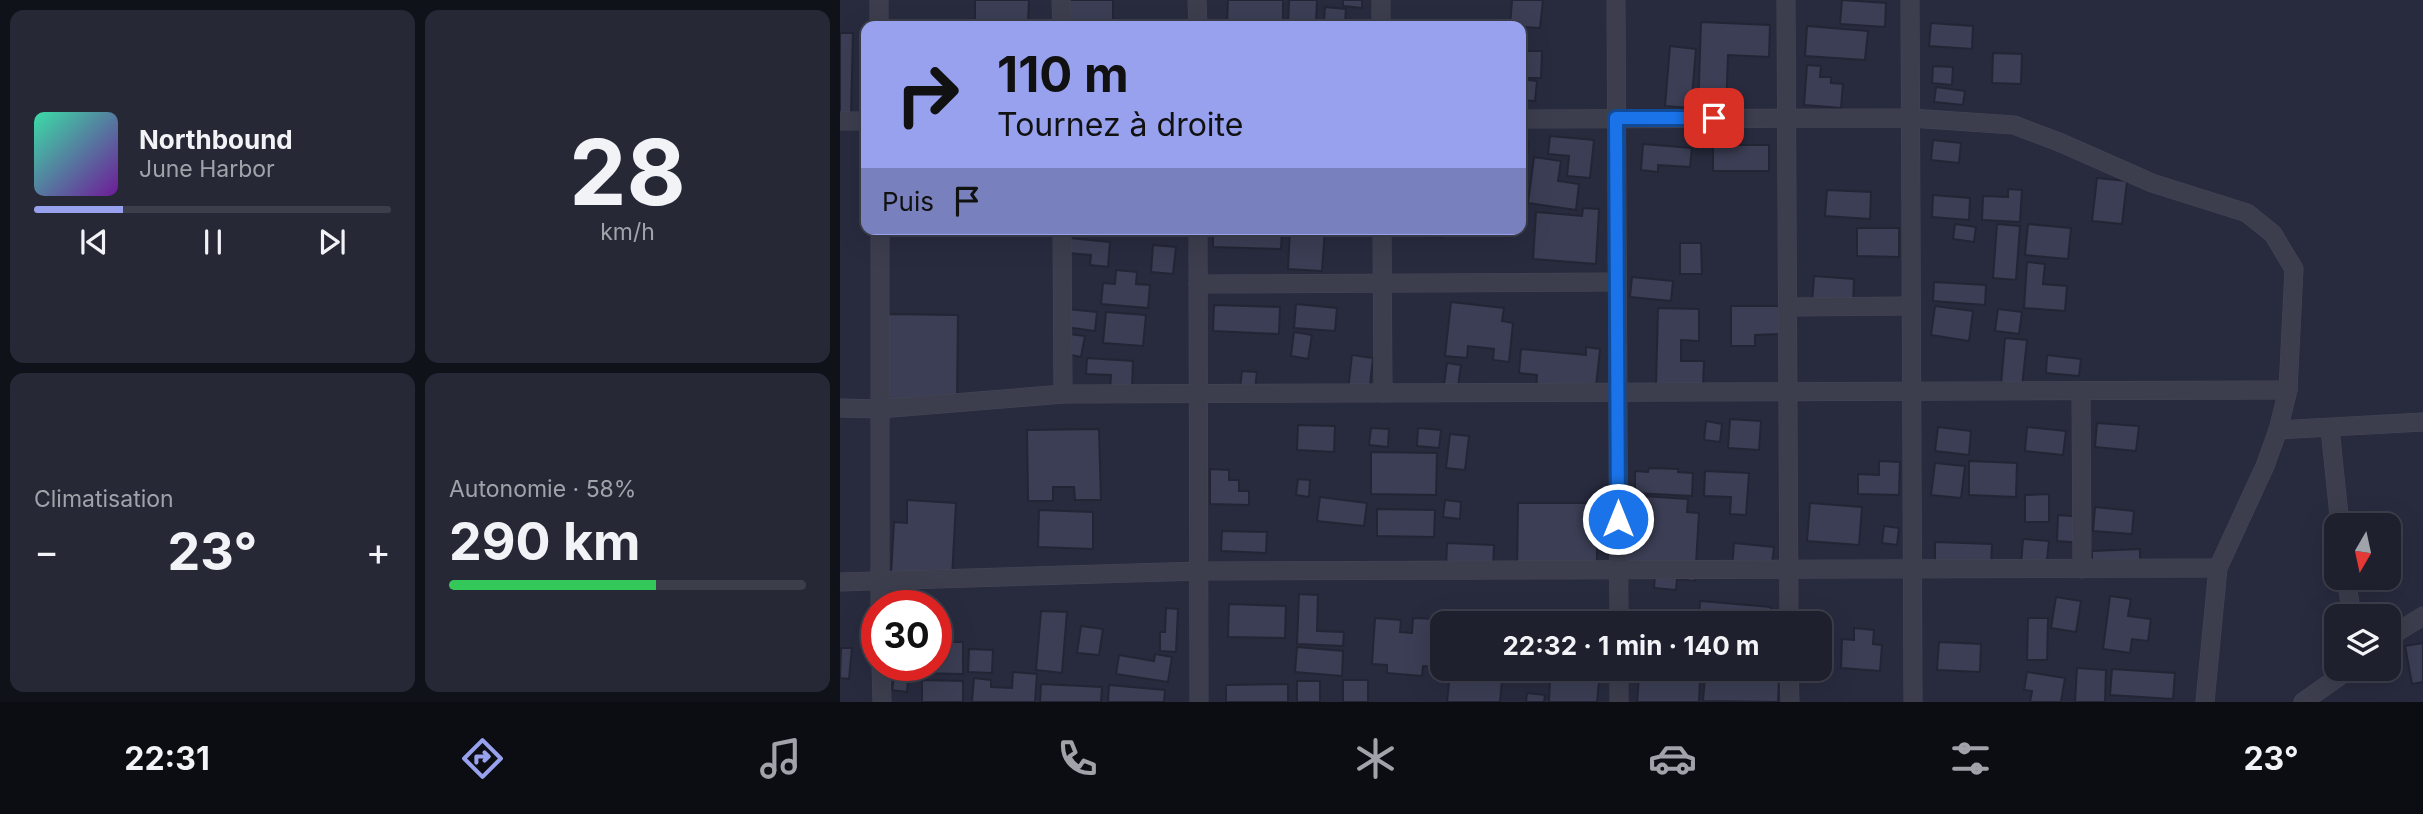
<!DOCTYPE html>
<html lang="fr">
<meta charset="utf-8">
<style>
:root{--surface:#1e202e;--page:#262836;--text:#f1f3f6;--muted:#a1a3aa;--line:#3c3e4a;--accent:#98a1ee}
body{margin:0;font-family:Inter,sans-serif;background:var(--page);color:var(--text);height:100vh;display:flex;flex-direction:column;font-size:26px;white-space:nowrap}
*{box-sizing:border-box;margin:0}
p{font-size:23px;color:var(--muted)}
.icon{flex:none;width:38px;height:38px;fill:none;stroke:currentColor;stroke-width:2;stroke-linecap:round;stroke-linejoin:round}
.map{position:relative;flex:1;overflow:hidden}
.sheet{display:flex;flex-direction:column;gap:10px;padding:10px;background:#101219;width:840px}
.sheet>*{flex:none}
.hud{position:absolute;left:21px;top:21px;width:665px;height:214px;border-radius:14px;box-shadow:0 7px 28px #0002,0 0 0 2px var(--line);background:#98a1ee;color:#111;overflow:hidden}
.needle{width:46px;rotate:189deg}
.controls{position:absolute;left:1484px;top:513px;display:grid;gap:14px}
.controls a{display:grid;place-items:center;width:77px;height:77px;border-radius:14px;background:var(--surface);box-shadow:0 7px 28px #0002,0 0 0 2px var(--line);font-size:35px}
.speed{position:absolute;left:21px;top:590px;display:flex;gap:14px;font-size:35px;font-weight:700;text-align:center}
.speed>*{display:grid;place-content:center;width:91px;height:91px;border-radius:50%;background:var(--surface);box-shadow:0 7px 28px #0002,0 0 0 2px var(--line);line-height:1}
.speed .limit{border:10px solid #d22;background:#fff;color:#111}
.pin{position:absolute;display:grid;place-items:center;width:60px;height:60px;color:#fff;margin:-30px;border-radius:14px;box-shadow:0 4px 10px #0006}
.me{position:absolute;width:77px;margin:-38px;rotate:0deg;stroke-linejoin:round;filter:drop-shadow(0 0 5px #0008)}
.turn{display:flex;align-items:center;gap:24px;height:147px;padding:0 21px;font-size:32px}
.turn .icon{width:91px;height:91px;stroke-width:2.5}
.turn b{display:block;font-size:49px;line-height:60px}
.then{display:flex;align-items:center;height:66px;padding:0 21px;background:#0003;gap:14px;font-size:26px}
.big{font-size:52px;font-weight:700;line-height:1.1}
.sheet .card{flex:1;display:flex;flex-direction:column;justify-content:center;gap:10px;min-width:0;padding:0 24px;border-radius:14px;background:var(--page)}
.sheet .dial{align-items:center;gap:0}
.dial b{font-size:91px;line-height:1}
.song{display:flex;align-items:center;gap:21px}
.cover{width:84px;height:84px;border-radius:10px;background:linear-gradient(135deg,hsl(160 70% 55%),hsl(280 70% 35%))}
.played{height:7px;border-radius:4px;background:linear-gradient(90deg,var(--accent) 25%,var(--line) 25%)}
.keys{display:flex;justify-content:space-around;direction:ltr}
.heat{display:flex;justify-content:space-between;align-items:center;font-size:38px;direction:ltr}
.charge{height:10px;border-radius:5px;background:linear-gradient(90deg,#34c759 58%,var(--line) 0)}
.sheet .tiles{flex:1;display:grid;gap:10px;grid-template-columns:repeat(2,1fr)}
.trip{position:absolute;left:590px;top:611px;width:402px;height:70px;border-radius:14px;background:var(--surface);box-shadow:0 7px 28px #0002,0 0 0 2px var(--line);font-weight:700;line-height:70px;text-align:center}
.dock{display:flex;height:112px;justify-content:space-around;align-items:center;background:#0c0d12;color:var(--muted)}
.dock .icon{width:49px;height:49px}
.dock .selected{color:var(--accent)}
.dock b{font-size:32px;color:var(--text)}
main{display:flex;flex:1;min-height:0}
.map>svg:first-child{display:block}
</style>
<main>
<section class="sheet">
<div class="tiles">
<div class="card">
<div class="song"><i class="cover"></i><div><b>Northbound</b><p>June Harbor</p></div></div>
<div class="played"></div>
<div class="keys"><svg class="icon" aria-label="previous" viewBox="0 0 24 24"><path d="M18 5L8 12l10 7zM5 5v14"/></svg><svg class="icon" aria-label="pause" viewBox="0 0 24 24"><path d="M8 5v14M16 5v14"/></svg><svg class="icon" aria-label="next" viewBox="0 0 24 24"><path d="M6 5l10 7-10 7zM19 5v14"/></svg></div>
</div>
<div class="card dial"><b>28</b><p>km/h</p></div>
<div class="card"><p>Climatisation</p>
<div class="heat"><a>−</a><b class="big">23°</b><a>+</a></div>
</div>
<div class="card"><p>Autonomie · 58%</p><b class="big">290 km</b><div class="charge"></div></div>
</div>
</section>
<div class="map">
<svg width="1583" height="702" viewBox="0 0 1583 702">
<rect width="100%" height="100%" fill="#282b3e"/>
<g fill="#3b3e54" stroke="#232535" stroke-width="2">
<polygon points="135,0 189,0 188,23 135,22"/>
<polygon points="221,0 273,0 273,26 220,26"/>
<polygon points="388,0 443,0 443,26 387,26"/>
<polygon points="449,0 477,0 476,22 464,21 464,26 448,26"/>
<polygon points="503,0 522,0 522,8 503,6"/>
<polygon points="672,0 703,0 700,28 670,26"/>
<polygon points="1002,0 1046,3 1045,27 1000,24"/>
<polygon points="485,7 506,9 505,23 484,21"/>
<polygon points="861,22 930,25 929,57 888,55 886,112 858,110"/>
<polygon points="1091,23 1133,26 1132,49 1089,46"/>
<polygon points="967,26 1028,31 1025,60 965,56"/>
<polygon points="0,33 13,33 11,117 0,117"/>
<polygon points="830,46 856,49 851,108 825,106"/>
<polygon points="687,51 702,51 701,78 686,78"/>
<polygon points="1153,53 1182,54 1181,84 1152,83"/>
<polygon points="967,65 981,66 980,77 991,77 991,83 1003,84 1001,108 964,105"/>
<polygon points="1093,66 1113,67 1112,85 1092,83"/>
<polygon points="681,79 697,81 695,101 681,100"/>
<polygon points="1096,87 1125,91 1123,105 1094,102"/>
<polygon points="710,136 754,140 750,178 727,176 729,156 708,154"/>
<polygon points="681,139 689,141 685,167 681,166"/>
<polygon points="1093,140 1121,143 1119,163 1091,160"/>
<polygon points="803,144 852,148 850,167 818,165 818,172 801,170"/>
<rect x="873" y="145" width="56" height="26"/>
<polygon points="694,157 721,161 718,181 739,184 736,210 688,203"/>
<polygon points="1257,178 1287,181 1282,224 1252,221"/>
<polygon points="1168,189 1182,190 1180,222 1142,220 1143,196 1168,197"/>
<polygon points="987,190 1031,192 1030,219 985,216"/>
<polygon points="1093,195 1130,198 1129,220 1092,217"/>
<polygon points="743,208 759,209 756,264 693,259 696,212 742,216"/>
<polygon points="1115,224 1136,227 1134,242 1113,239"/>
<polygon points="1157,224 1180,226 1176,280 1153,278"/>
<polygon points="1188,224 1231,228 1228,259 1185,255"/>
<polygon points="1017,228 1059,228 1059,257 1017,256"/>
<polygon points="228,229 272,229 272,235 227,234"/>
<polygon points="373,229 442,229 441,249 373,247"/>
<polygon points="450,229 485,229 482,271 448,269"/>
<polygon points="555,229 604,229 603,237 554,234"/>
<polygon points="230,238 270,242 268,267 250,265 251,255 228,253"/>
<polygon points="840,243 861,243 862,274 840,274"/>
<polygon points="313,245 336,247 333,274 311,272"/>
<polygon points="1187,262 1205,264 1203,284 1227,286 1225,311 1184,308"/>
<polygon points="276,270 297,272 296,284 310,285 308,308 261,304 263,283 275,284"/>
<polygon points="974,276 1014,279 1013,307 972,304"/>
<polygon points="792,277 833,281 831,301 790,297"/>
<polygon points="1094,282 1146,285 1145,305 1093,301"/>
<polygon points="611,302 664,308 662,321 673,323 669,362 653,360 654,349 628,346 627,358 605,356"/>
<polygon points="456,304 497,308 495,331 454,328"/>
<polygon points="374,305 440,307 439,334 373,331"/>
<polygon points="891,306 940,306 939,334 915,335 915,346 891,346"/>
<polygon points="1095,306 1133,311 1129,341 1091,335"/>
<polygon points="818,308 859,309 859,341 841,340 841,361 864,361 863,386 816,385"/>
<polygon points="227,309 257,312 255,331 225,327"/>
<polygon points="1158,309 1182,312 1179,334 1155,331"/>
<polygon points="266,312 306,315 303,346 263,343"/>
<polygon points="47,314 118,315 117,401 46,400"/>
<polygon points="454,332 472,335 468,359 451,356"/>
<polygon points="229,334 245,336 241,357 226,354"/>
<polygon points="1165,338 1187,340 1182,387 1161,385"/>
<polygon points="746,347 760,349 755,396 696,389 697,375 679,373 681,349 746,355"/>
<polygon points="512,355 533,358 529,394 508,391"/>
<polygon points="1207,355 1241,359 1239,376 1206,373"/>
<polygon points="247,358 293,361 292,391 270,390 271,375 246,374"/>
<polygon points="607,363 621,365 617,393 603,391"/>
<polygon points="402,371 417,372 415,389 400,388"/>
<polygon points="890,419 921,421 919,450 888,448"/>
<polygon points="866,421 882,424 880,442 864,440"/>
<polygon points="1257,423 1299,426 1296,451 1255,447"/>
<polygon points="458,425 495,426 494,452 457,450"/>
<polygon points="1098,427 1131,431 1129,455 1095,451"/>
<polygon points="1187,427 1226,431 1223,455 1185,451"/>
<polygon points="531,428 549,429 548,447 529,445"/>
<polygon points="578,428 601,430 599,448 577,446"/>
<polygon points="259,429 261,500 235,500 234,487 213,487 213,501 188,501 187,430"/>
<polygon points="610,434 629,436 625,470 606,468"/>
<polygon points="531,452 597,453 596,495 531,494"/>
<polygon points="1039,461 1060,462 1059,495 1018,494 1018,474 1039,475"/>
<polygon points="1129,461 1177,463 1176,497 1129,495"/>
<polygon points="1095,463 1125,466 1121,498 1091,495"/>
<polygon points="809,468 838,469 838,472 853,473 852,496 795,493 795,471 808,472"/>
<polygon points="370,469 389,470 389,480 399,480 399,491 409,491 409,505 370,504"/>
<polygon points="865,471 909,473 906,515 890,514 891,497 864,496"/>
<polygon points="458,479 470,480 469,497 456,495"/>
<polygon points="1209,494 1209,522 1185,522 1185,495"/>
<polygon points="788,495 848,499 847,512 859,513 855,581 837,579 836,590 814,588 815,575 783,573"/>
<polygon points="480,497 527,503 524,526 477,521"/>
<polygon points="67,500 116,503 112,578 51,574 54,522 67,523"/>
<polygon points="605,500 621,502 620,519 603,517"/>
<polygon points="678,503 757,503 757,572 677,572"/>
<polygon points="970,503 1022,507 1019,545 967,541"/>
<polygon points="1255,507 1294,511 1292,534 1253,531"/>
<polygon points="537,509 595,510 594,537 537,536"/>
<polygon points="199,510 253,512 253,549 198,547"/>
<polygon points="1218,515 1244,517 1243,543 1217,541"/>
<polygon points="1044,526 1059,528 1057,545 1042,543"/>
<polygon points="382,531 427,532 426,553 381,551"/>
<polygon points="1183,539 1209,541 1206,568 1181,565"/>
<polygon points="1095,542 1152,544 1151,568 1095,566"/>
<polygon points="607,543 654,545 653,571 606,569"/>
<polygon points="894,543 934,547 931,573 892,569"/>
<polygon points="1300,549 1300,565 1252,567 1252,551"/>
<polygon points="459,594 478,595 477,631 504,632 503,646 457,644"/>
<polygon points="1270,596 1291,599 1288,616 1311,619 1308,641 1292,639 1290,653 1263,649"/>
<polygon points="1216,597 1241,601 1236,632 1211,628"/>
<polygon points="860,601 931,607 930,623 859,622"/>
<polygon points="389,604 446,606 445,638 388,637"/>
<polygon points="326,608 338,609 336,652 320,651 320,632 325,632"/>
<polygon points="201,611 227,612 222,673 196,670"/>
<polygon points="535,618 561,620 560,632 572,633 573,618 599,619 596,667 583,666 582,676 547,673 547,665 532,664"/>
<polygon points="1188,618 1208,618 1207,660 1187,660"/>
<polygon points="241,626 263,629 259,655 237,653"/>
<polygon points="1014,628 1034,630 1033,644 1042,645 1040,671 1001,668 1002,639 1014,640"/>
<polygon points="96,642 123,642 123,674 77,673 77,665 96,665"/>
<polygon points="1099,642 1141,644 1140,672 1097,670"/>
<polygon points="1583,643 1583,682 1572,684 1565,646"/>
<polygon points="457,647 503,651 502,676 455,672"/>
<polygon points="1,648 12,648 9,679 0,678"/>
<polygon points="129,649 153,650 152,673 128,672"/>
<polygon points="315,654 332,657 328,682 276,674 279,655 314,661"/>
<polygon points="679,668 744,668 743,674"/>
<polygon points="1237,668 1266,670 1265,702 1235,702"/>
<polygon points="1272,669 1335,673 1333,699 1270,695"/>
<polygon points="173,672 197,674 195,702 132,702 134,678 151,680 151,687 172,688"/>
<polygon points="1187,672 1225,678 1221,702 1190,702 1192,691 1184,690"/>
<polygon points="610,674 662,680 660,702 607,702"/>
<polygon points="710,677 759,681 757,702 709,702"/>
<polygon points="799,677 860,681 859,702 797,702"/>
<polygon points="865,677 939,680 938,702 863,701"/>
<polygon points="54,678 68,680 67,692 52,690"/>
<polygon points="82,680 123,681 123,702 82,702"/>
<rect x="503" y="680" width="25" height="22"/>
<rect x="457" y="681" width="23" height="21"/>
<polygon points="201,684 262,687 261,702 200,702"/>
<polygon points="448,684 448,702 386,702 386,685"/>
<polygon points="269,685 325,690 324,702 268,702"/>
<polygon points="687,693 705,695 704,702 686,702"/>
</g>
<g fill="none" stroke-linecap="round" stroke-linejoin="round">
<defs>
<g id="street">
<polyline points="39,0 39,26"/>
<polyline points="221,0 222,26"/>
<polyline points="357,0 358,26"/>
<polyline points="541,0 541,26"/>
<polyline points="776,0 779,623"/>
<polyline points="946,0 949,623"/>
<polyline points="1070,0 1073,702"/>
<polyline points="681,119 1071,118 1174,125 1219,142 1312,183 1407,213 1433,234 1454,269 1448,390 1438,430 1425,466 1378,568 1365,702"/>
<polyline points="0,121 26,121"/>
<polyline points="40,229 40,606"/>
<polyline points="222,229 223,394"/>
<polyline points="358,229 359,702"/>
<polyline points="542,229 543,393"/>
<polyline points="358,284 777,282"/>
<polyline points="948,307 1071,306"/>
<polyline points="1241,391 1242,569"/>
<polyline points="0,408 40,409 223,394 1448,390"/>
<polyline points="1490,429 1500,525"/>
<polyline points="1438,430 1583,422"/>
<polyline points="1506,578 1512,616"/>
<polyline points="0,582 359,571 1378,568"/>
<polyline points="1549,637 1583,616"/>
<polyline points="41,665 42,702"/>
<polyline points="779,668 779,702"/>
<polyline points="949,668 950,702"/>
<polyline points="1463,702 1511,668"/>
</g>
</defs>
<use href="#street" stroke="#454757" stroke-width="19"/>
<use href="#street" stroke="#3c3e4e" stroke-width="18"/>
</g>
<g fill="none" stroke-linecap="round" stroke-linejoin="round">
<defs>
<polyline id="route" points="778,519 776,118 874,118"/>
</defs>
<use href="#route" stroke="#114b97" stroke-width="18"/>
<use href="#route" stroke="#1a73e8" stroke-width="12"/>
</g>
</svg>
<div class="controls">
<a><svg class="needle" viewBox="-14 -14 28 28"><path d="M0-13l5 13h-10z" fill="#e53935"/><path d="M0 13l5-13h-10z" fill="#a1a3aa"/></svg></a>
<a><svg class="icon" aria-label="layers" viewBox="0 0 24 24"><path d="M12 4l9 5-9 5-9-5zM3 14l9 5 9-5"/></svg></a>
</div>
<div class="speed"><div class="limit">30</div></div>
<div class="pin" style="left:874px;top:118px;background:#d93025"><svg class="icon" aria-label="arrive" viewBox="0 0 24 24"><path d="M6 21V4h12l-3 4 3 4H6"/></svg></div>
<svg class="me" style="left:778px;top:519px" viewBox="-20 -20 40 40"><circle r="17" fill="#1a73e8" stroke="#fff" stroke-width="3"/><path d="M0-11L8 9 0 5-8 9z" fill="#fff"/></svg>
<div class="trip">22:32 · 1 min · 140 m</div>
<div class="hud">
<div class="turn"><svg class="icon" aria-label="right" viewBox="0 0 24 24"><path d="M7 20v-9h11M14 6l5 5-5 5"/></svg><div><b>110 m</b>Tournez à droite</div></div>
<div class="then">Puis<svg class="icon" aria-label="arrive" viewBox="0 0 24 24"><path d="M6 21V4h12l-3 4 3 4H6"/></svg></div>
</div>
</div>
</main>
<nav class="dock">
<b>22:31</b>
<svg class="icon selected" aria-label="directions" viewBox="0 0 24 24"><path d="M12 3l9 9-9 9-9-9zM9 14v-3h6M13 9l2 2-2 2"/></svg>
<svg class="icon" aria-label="music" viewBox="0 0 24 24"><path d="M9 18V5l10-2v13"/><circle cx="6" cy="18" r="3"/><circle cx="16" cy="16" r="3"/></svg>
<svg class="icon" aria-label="phone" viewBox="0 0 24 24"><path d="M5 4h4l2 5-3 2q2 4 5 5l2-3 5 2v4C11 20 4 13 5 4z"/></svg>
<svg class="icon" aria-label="climate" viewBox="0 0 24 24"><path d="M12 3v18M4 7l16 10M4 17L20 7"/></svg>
<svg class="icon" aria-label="car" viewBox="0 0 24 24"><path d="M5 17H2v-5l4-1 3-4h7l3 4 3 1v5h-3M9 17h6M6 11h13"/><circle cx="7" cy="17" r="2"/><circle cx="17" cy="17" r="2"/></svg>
<svg class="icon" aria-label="filters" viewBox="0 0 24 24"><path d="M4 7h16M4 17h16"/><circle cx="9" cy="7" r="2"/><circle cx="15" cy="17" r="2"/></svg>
<b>23°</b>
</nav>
